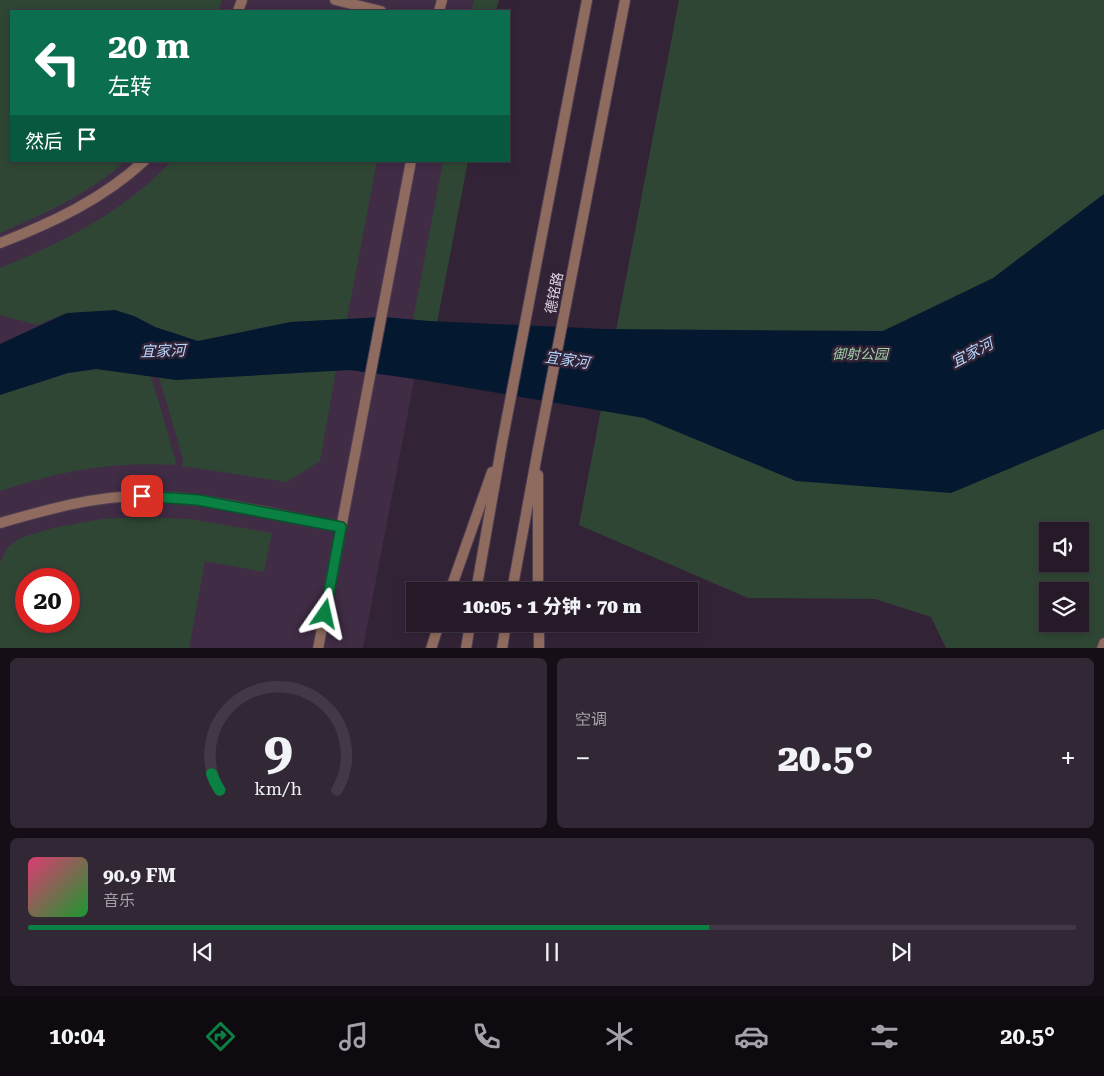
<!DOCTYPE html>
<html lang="zh">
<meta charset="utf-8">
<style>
:root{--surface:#261a29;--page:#322735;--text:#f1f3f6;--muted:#a4a1a8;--line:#423846;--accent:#0b8043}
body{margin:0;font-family:"Roboto Serif","Noto Sans SC",serif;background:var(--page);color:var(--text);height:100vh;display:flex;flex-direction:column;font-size:19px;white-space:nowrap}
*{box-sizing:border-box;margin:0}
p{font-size:16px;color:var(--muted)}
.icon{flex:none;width:28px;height:28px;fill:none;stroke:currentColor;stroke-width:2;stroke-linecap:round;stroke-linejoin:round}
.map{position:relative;height:648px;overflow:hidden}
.details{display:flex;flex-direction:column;gap:10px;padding:10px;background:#150e17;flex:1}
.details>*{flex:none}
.guide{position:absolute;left:10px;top:10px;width:500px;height:152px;border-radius:0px;box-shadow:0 2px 8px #0003,0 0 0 1px var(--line);background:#0b6e4f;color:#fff;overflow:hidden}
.buttons{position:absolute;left:1039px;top:522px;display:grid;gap:10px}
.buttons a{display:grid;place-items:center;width:50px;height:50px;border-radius:0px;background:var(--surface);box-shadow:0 2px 8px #0003,0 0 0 1px var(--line);font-size:25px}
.speed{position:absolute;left:15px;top:568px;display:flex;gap:10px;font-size:25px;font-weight:700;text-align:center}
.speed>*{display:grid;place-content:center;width:65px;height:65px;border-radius:50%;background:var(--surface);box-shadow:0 2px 8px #0003,0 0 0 1px var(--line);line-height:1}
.speed .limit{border:8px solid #d22;background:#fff;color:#111}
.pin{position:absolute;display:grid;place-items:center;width:42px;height:42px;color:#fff;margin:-21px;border-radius:10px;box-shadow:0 2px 8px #0006}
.me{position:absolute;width:55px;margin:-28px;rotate:11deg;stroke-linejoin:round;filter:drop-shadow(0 0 4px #0008)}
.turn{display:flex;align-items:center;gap:18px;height:105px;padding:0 15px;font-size:22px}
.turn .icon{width:65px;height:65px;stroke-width:2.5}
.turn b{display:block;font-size:35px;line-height:42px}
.then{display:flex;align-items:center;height:48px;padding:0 15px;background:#0003;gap:10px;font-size:19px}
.big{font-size:38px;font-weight:800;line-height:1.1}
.details .card{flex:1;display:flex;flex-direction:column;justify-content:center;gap:8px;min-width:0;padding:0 18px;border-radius:8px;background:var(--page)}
.details .dial{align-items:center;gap:0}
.dial svg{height:130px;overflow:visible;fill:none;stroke:var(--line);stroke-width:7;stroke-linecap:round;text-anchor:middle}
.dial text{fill:var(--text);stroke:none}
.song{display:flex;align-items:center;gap:15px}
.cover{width:60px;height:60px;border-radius:8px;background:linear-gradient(135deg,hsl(340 70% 55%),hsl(130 70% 35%))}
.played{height:5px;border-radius:2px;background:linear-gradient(90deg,var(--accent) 65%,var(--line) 65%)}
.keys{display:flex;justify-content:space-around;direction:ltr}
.heat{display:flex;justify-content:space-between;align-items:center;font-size:28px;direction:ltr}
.details .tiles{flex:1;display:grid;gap:10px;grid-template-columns:1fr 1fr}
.card:last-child{grid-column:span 2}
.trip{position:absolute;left:406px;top:582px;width:292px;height:50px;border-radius:0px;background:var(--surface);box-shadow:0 2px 8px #0003,0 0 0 1px var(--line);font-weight:800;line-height:50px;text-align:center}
.tab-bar{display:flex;height:80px;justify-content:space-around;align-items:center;background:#0f0a10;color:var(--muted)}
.tab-bar .icon{width:35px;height:35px}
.tab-bar .active{color:var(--accent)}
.tab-bar b{font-size:22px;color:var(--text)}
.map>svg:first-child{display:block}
</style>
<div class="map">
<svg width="1104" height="649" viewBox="0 0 1104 649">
<rect width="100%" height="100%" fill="#332337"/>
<path fill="#402c45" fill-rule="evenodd" d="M 0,0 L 487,0 L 485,11 L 11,11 L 11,161 L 456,161 L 363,648 L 0,649 ZM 26,579 L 69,579 L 69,621 L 26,621 Z"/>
<g fill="#304634" fill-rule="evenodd">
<path d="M 0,0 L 222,0 L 218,11 L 11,11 L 11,161 L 126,161 C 88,194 46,213 0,233 Z"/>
<polygon points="474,0 499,0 496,11 471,11"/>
<path d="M 679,0 L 1104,0 L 1104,648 L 946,648 L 931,617 L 875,599 L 748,598 L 579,525 ZM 1048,531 L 1080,531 L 1080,564 L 1048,564 ZM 1048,591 L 1080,591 L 1080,624 L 1048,624 Z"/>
<path d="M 171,161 L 377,161 L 347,319 L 291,322 L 198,341 L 155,327 L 134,316 L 67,313 L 37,325 L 0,315 L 0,268 C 60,244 127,210 171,161 Z"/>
<polygon points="443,161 468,161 437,323 413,320"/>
<path d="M 96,369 L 151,376 L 176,462 L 175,465 C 112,461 60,471 0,491 L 0,395 L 68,373 Z"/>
<polygon points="336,370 320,461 287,482 182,466 183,459 159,377 176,380"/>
<path d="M 146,517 L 189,519 L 272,533 L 264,572 L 205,561 L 189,648 L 0,648 L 0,563 L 7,548 L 20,538 L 53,528 L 102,519 ZM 26,579 L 69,579 L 69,621 L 26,621 Z"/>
</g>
<polygon fill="#04192f" points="1104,194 1104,429 951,493 796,481 644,418 422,380 350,370 176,380 96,369 68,373 0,395 0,344 67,313 115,310 134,316 155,327 198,341 291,322 382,317 430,321 605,329 883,331 993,278"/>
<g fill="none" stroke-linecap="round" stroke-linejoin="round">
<defs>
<g id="service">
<polyline points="335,0 381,11"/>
<polyline points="238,11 242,0"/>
<polyline points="439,11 442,0"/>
<path d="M 0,243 C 52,223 103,199 144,161"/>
<polyline points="318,649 411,161"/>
<polyline points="1102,649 1104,643"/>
</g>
<path id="minor" d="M 0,523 C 46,510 94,496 142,496 C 209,497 276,515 341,527"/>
<g id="tertiary">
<polyline points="538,475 538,591"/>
<polyline points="450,591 492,472"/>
<polyline points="476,591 502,443 587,0"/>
<polyline points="512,591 538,449 625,0"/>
<polyline points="539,624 539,649"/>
<polyline points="431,649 439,624"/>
<polyline points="466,649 470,624"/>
<polyline points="502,649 506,624"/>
</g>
</defs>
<use href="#service" stroke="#4f3f52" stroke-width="12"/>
<use href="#minor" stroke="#4f3f52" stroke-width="12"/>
<use href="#tertiary" stroke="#4f3f52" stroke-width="12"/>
<use href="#service" stroke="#8f6b5f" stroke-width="10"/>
<use href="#minor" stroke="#8f6b5f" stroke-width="10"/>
<use href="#tertiary" stroke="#8f6b5f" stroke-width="10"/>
</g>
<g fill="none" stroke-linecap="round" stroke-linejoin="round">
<defs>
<polyline id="route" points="142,496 198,500 341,527 325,614"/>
</defs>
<use href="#route" stroke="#07532c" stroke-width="12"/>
<use href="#route" stroke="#0b8043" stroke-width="9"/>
</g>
<g text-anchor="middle" stroke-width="5" stroke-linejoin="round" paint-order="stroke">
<g font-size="14" fill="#dfd5e2" stroke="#332337">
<text transform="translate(554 293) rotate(-79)" y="5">德铭路</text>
</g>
<g font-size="14" font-style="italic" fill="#9ed3a8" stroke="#332337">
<text x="860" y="359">御射公园</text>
</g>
<g font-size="15" font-style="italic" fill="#b3d6fc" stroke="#332337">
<text transform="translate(163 351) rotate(-1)" y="5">宜家河</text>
<text transform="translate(972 353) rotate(-27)" y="5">宜家河</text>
<text transform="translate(567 360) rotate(8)" y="5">宜家河</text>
</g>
</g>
</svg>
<div class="buttons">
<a><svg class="icon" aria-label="sound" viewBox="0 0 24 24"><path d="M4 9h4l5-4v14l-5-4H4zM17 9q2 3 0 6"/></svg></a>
<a><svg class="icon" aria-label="layers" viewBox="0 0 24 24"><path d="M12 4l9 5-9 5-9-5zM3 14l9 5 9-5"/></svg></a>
</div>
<div class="speed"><div class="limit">20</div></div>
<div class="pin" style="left:142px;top:496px;background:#d93025"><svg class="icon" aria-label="arrive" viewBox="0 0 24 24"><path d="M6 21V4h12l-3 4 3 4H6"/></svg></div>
<svg class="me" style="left:325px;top:614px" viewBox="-20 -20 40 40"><path d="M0-17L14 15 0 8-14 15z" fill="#0b8043" stroke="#fff" stroke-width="4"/></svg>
<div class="trip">10:05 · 1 分钟 · 70 m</div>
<div class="guide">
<div class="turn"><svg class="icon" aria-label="left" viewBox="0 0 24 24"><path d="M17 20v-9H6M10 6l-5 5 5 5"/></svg><div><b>20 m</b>左转</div></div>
<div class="then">然后<svg class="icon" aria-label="arrive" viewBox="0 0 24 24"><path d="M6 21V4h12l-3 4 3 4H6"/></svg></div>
</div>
</div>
<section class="details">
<div class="tiles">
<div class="card dial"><svg viewBox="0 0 100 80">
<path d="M14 69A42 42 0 1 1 86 69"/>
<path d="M14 69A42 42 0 0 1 9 59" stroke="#0b8043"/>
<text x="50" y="56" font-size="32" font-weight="700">9</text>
<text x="50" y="72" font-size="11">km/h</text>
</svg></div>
<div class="card"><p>空调</p>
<div class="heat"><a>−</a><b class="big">20.5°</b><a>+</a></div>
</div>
<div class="card">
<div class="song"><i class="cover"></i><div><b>90.9 FM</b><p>音乐</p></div></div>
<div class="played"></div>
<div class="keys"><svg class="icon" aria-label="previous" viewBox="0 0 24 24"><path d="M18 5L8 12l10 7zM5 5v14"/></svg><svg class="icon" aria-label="pause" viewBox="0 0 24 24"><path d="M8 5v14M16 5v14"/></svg><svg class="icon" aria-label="next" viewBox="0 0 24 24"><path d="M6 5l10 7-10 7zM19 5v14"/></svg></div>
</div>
</div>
</section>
<nav class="tab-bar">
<b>10:04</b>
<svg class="icon active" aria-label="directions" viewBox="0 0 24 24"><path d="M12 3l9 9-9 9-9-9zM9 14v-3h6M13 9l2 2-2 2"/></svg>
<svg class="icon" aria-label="music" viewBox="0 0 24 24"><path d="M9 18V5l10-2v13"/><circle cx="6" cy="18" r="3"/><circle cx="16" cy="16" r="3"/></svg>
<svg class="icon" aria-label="phone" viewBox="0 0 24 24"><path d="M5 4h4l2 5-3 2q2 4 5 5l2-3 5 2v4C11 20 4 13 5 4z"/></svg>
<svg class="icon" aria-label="climate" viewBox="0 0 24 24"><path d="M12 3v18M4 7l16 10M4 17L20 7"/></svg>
<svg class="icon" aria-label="car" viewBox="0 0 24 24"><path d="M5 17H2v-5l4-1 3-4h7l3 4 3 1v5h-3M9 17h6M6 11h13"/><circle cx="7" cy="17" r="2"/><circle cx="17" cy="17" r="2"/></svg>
<svg class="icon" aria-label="filters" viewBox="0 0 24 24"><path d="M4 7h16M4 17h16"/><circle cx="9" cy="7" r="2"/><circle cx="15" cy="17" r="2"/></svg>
<b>20.5°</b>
</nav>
